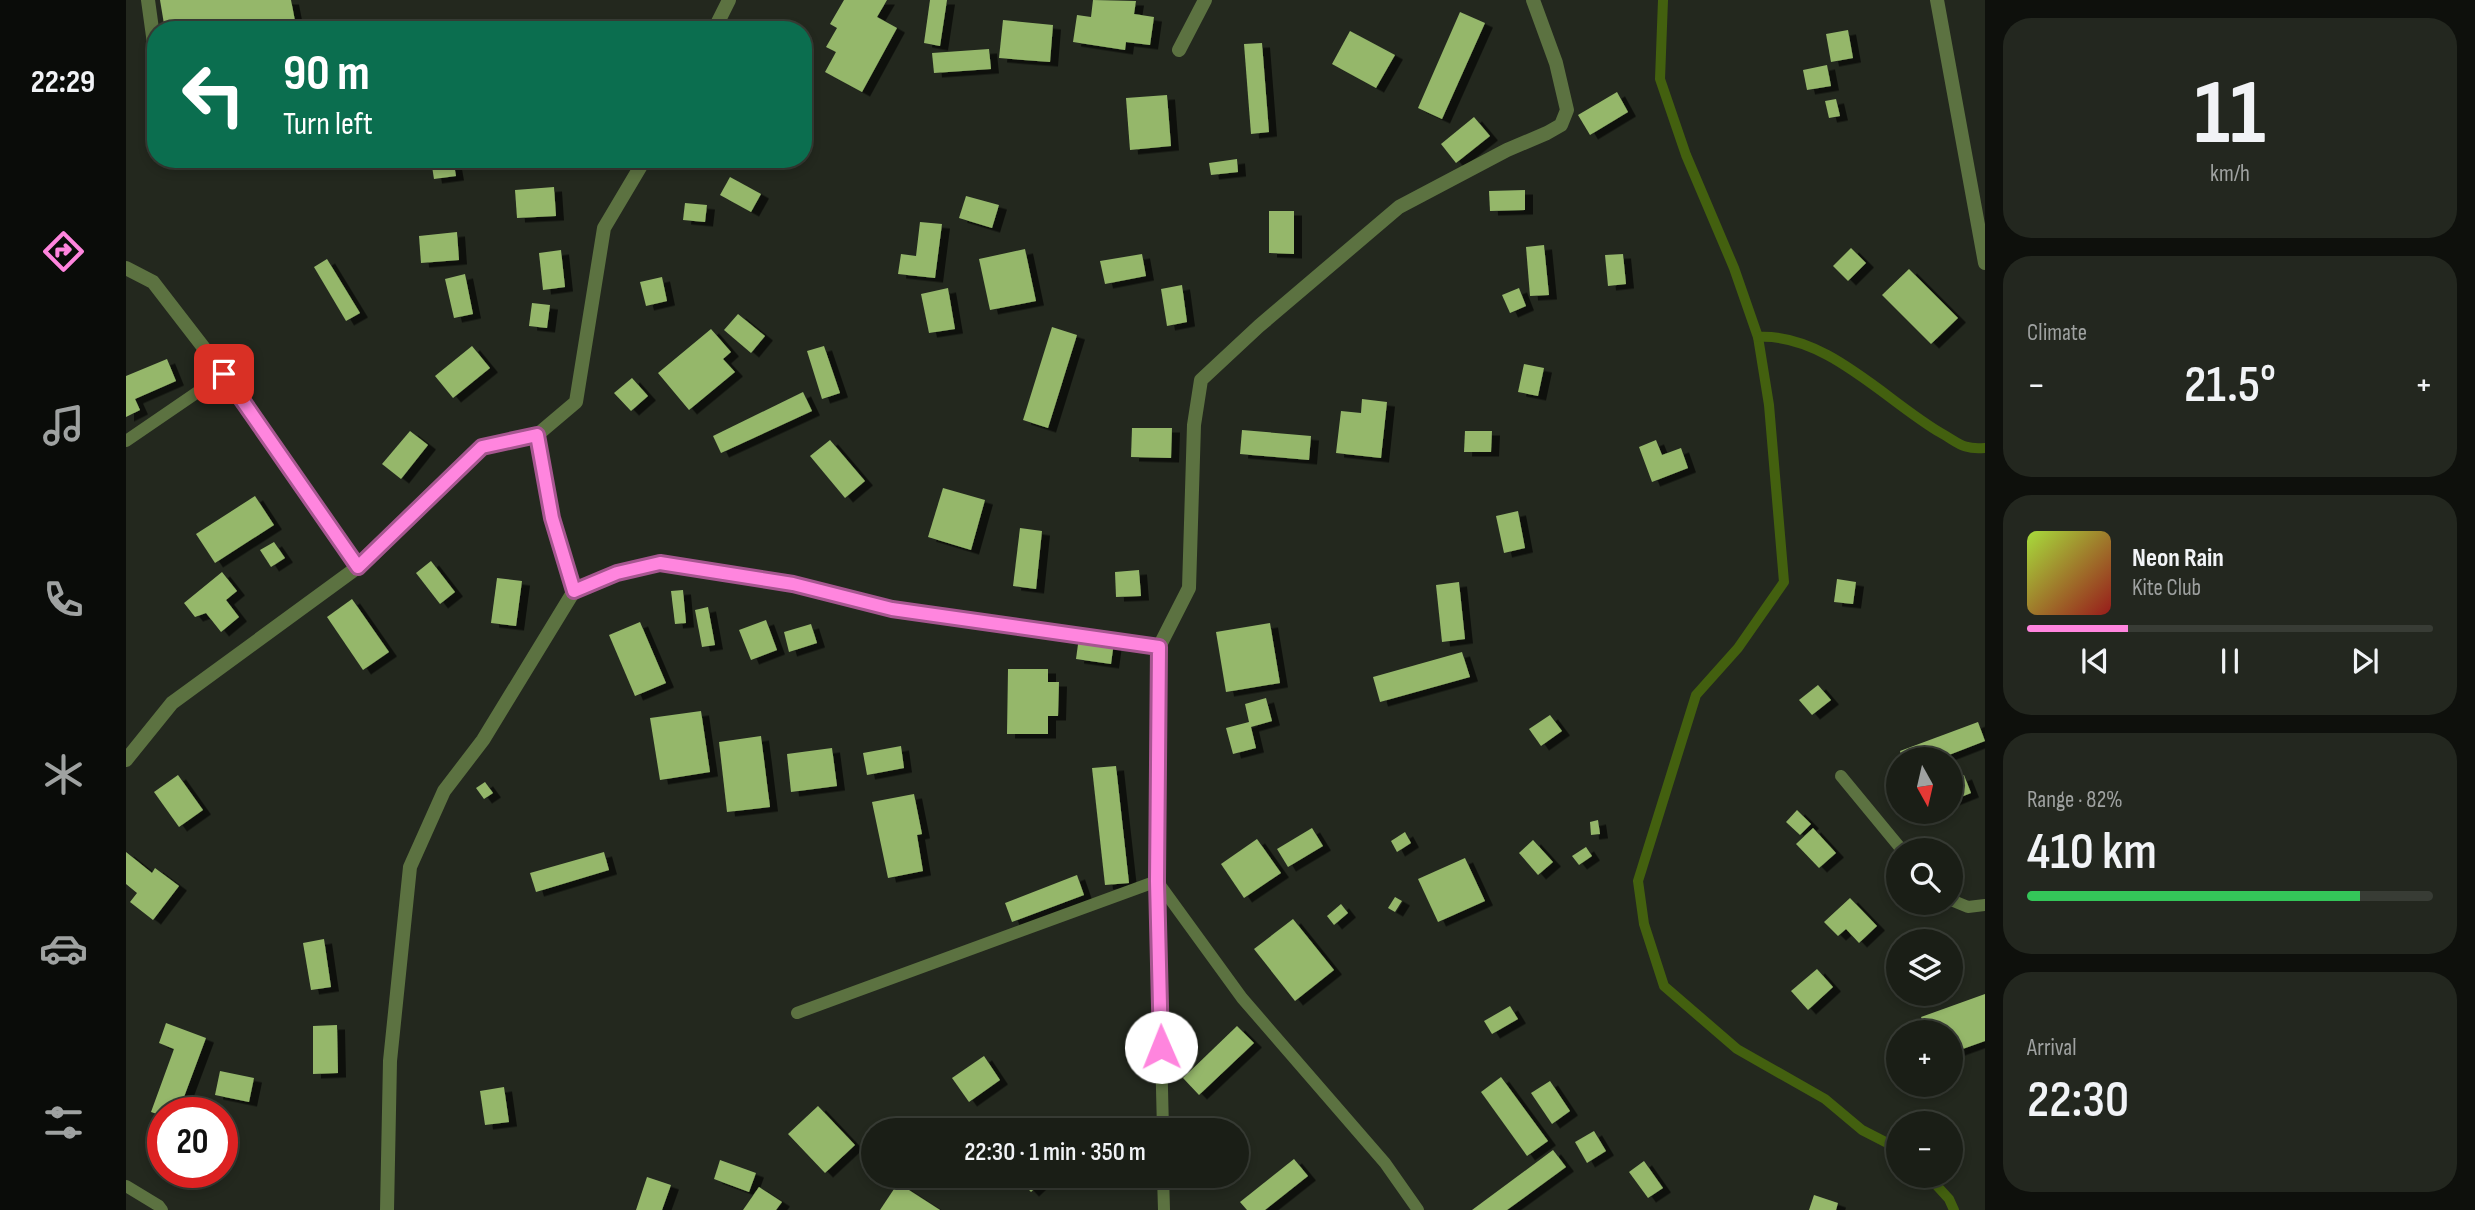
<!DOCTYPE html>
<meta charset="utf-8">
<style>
:root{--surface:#1a1e16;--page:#23271f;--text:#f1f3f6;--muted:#9fa2a1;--line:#383c35;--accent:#ff85de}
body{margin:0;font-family:"Sofia Sans Condensed",sans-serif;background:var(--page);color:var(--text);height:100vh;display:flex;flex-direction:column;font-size:26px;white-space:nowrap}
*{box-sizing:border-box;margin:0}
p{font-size:23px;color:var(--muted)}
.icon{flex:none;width:38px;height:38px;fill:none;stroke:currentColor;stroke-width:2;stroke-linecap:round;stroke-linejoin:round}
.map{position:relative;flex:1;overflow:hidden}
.side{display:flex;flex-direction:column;gap:18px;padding:18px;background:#0e100c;width:490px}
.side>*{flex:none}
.banner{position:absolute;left:21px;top:21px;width:665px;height:147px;border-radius:28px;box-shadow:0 4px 10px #0003,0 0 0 2px var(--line);background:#0b6e4f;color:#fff;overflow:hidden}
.needle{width:46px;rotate:172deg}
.buttons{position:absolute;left:1760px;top:747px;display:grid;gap:14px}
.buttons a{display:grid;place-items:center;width:77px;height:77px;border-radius:50%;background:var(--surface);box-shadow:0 4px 10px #0003,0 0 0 2px var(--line);font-size:35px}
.speed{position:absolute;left:21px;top:1097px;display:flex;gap:14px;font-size:35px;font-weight:700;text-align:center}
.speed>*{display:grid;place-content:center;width:91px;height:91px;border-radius:50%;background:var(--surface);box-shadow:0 4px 10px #0003,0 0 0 2px var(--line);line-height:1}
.speed .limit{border:10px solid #d22;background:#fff;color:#111}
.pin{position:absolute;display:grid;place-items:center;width:60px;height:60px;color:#fff;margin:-30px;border-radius:14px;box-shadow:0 4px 10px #0006}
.me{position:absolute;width:77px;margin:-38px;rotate:359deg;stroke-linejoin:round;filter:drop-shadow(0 0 5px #0008)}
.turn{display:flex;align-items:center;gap:24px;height:147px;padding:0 21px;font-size:32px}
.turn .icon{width:91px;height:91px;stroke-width:2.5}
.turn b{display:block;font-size:49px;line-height:60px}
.big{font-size:52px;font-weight:600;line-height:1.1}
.side .card{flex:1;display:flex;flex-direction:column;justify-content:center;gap:10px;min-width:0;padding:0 24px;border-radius:28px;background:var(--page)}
.side .dial{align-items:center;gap:0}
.dial b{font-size:91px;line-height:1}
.song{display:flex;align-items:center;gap:21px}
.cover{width:84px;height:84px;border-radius:10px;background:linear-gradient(135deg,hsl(80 70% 55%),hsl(0 70% 35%))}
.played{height:7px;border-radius:4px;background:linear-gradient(90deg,var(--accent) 25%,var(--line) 25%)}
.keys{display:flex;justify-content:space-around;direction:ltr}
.heat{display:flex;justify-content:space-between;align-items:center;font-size:38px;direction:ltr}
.charge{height:10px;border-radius:5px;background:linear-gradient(90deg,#34c759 82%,var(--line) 0)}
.trip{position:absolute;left:735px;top:1118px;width:388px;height:70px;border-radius:35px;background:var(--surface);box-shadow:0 4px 10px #0003,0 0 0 2px var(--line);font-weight:600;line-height:70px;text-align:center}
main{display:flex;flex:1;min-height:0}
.tabs{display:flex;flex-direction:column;width:126px;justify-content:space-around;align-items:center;background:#0a0c09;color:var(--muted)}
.tabs .icon{width:49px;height:49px}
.tabs .on{color:var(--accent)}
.tabs b{font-size:32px;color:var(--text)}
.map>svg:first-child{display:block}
</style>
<main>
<nav class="tabs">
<b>22:29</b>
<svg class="icon on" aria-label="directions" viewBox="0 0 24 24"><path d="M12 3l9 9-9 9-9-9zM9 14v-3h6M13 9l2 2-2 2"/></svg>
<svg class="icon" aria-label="music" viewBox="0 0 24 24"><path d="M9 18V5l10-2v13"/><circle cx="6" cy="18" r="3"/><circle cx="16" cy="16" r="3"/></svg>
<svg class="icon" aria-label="phone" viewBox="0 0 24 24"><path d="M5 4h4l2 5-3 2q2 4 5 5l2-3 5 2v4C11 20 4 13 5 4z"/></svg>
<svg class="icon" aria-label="climate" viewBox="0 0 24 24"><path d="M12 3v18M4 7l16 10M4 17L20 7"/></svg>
<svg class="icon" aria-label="car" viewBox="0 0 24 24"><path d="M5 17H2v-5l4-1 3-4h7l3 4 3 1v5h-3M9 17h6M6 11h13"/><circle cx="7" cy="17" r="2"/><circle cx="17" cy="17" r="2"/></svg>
<svg class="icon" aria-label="filters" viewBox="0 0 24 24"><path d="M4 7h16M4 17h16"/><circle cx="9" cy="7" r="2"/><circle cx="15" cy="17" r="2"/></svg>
</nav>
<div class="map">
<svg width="1859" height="1210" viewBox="0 0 1859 1210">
<defs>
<filter id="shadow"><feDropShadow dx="8" dy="4.5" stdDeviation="0" flood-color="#0009"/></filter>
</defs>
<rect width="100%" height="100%" fill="#23281e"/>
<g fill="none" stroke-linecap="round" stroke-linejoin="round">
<g stroke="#43600f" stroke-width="10">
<polyline points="1537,0 1534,79 1560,155 1608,268 1632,337 1643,405 1658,582 1612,648 1570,695 1512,881 1518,924 1538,986 1611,1049 1699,1099 1736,1130 1773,1149"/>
<path d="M 1632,337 C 1700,333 1760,401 1815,433 C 1833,443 1837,450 1859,448"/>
<polyline points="1802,1176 1823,1199 1828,1210"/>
</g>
</g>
<g fill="#95b76b" filter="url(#shadow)">
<polygon points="34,0 165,0 170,26 150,30 39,30"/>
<polygon points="718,0 761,0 751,17 771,28 736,92 699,72 710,52 700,47 711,28 704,24"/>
<polygon points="804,0 821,0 814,46 798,43"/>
<polygon points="967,0 1010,1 1008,14 1028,17 1024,45 1000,42 999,50 947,42 951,15 965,17"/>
<polygon points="1334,12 1359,23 1316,119 1292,108"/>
<polygon points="877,20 927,25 924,62 873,58"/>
<polygon points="1722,30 1727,58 1705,62 1700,34"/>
<polygon points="1224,31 1269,55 1250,88 1206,64"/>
<polygon points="1136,43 1143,132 1125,134 1118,44"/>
<polygon points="863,49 865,69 808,73 806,53"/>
<polygon points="1701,65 1705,86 1681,90 1677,70"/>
<polygon points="1491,92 1502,112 1464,135 1452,115"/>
<polygon points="1041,95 1045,146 1004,150 1000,98"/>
<polygon points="1710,99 1714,116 1703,118 1699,101"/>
<polygon points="1348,117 1364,136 1330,163 1315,144"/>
<polygon points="327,159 330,176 308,179 305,160"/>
<polygon points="1111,159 1112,172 1085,175 1083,163"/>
<polygon points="604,177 635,194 625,212 594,195"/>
<polygon points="428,187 430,216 391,218 389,190"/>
<polygon points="1399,190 1399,210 1364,211 1363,191"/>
<polygon points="840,196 873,205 866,228 833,218"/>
<polygon points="559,203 581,205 579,222 557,220"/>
<polygon points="1143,211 1168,211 1168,254 1143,253"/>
<polygon points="794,222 816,224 809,278 772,274 775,254 790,256"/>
<polygon points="331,232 333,260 295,263 293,236"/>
<polygon points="1418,245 1423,295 1404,296 1400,247"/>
<polygon points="1725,248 1740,263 1722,281 1707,266"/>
<polygon points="899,249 910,301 864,310 853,259"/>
<polygon points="435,250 439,287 417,290 413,253"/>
<polygon points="1016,254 1020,276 979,284 974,261"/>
<polygon points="1497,254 1500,284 1482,286 1479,255"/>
<polygon points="201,259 234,313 220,321 188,267"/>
<polygon points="1783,269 1832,318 1805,344 1756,295"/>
<polygon points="339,274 347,314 328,318 319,279"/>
<polygon points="536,277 541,301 520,306 514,282"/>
<polygon points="1056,285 1061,322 1041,326 1035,289"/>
<polygon points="822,288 829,329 803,333 795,294"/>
<polygon points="1393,288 1400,306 1384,313 1376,295"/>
<polygon points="406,303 424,305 421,328 403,326"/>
<polygon points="612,314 639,336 625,353 598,330"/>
<polygon points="926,327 951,335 922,428 897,420"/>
<polygon points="585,329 605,352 597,359 609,372 563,410 532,373"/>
<polygon points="346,346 364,368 327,398 309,376"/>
<polygon points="698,346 714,393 696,399 681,351"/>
<polygon points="41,359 50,381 9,399 14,410 0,417 0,376"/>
<polygon points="1398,364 1418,368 1412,396 1392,392"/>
<polygon points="506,378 522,396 505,411 488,393"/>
<polygon points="677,392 686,411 595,453 587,436"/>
<polygon points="1236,399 1261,402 1255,458 1210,453 1215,411 1235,413"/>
<polygon points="1006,428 1046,428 1045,458 1005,457"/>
<polygon points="1116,430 1185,436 1183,460 1114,454"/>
<polygon points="284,431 302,445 275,479 256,464"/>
<polygon points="1339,431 1366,431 1365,452 1338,452"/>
<polygon points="704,440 739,481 719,498 684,456"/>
<polygon points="1530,440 1536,455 1555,448 1562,468 1526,482 1513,447"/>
<polygon points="817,488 859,500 845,550 802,537"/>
<polygon points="129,496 148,525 89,563 70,534"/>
<polygon points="1392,511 1399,548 1378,553 1370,516"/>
<polygon points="894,528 916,531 910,589 887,586"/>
<polygon points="148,542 159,558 145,567 134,550"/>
<polygon points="305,561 329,592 314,604 290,573"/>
<polygon points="1013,570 1015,596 990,597 989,572"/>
<polygon points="96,572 111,591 100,600 113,617 95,632 80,613 69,617 58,603"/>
<polygon points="371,578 396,581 390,626 365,623"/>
<polygon points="1711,579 1730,582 1727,604 1708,602"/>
<polygon points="1333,582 1339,639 1316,642 1310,585"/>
<polygon points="557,590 560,623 549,624 545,591"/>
<polygon points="226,599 263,652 237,670 201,617"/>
<polygon points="582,607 589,645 576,647 569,610"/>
<polygon points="640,620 651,650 625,660 613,630"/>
<polygon points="514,622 540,683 509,696 483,635"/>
<polygon points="1144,623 1154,683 1100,692 1090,632"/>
<polygon points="685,624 691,643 663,652 658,632"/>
<polygon points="953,637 988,642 985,664 950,659"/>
<polygon points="1336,652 1344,677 1254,702 1247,677"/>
<polygon points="882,669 922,669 922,682 933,682 932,716 922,716 922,734 881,734"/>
<polygon points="1692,685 1705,700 1686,715 1673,700"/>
<polygon points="1140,698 1146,721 1125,727 1130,748 1107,754 1100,728 1123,722 1119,704"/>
<polygon points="575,711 584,772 534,780 524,718"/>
<polygon points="1424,715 1436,731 1415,746 1403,729"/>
<polygon points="1852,722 1859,741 1810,760 1777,760 1774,751"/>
<polygon points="635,736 644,807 601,812 593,742"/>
<polygon points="775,746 778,768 741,775 737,753"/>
<polygon points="706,748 711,786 665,792 661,754"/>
<polygon points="990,766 1003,883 979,885 966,768"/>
<polygon points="52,775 77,810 53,827 28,792"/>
<polygon points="1838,775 1845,793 1825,801 1825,780"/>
<polygon points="359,782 367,793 358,799 350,788"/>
<polygon points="788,794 796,834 791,835 797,871 762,878 746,802"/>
<polygon points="1671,810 1685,824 1674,835 1660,822"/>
<polygon points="1472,820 1474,834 1465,835 1464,822"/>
<polygon points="1186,828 1197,846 1162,867 1151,849"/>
<polygon points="1687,828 1710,853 1693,868 1670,844"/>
<polygon points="1279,832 1285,843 1271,852 1265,841"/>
<polygon points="1131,839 1155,873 1118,898 1095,864"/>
<polygon points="1407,840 1427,862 1412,875 1393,853"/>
<polygon points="1460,847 1466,856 1453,865 1446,856"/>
<polygon points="0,852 26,873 29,868 53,886 27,920 4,902 11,893 0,884"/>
<polygon points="478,852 483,870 410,892 404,873"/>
<polygon points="1339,858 1359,901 1312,922 1292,879"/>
<polygon points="951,875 958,895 886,922 879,903"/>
<polygon points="1269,897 1276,901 1269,912 1262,908"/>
<polygon points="1724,898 1751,926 1733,943 1720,929 1712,936 1698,922"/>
<polygon points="1215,904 1222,913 1208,925 1201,916"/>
<polygon points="1167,919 1208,970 1169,1001 1128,949"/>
<polygon points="198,939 205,987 185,990 177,943"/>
<polygon points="1691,969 1707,987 1682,1010 1665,991"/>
<polygon points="1859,994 1859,1041 1831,1051 1825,1032 1801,1032 1795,1017"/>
<polygon points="1384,1006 1392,1019 1366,1034 1358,1021"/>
<polygon points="40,1023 80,1038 52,1113 37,1113 37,1116 25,1112 48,1049 33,1043"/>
<polygon points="211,1025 212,1073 187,1074 187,1026"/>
<polygon points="1111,1026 1128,1043 1073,1095 1057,1078"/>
<polygon points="858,1056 874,1080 843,1102 826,1078"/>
<polygon points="94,1071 128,1078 123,1102 89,1095"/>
<polygon points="1375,1077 1422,1141 1401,1156 1355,1092"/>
<polygon points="1424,1081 1444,1111 1426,1124 1405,1093"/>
<polygon points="378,1087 383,1122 359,1125 354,1091"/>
<polygon points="692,1106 729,1145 699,1173 662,1134"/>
<polygon points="1468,1131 1480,1151 1461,1163 1449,1142"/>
<polygon points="1427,1150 1440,1167 1381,1210 1346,1210"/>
<polygon points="1168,1159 1182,1176 1139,1210 1121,1210 1114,1202"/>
<polygon points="594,1160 630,1173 623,1192 588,1179"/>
<polygon points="1518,1161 1537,1188 1522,1198 1503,1172"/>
<polygon points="890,1176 922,1176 905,1192"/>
<polygon points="521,1177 545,1185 536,1210 510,1210"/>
<polygon points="772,1183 814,1210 754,1210"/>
<polygon points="633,1187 656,1202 650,1210 617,1210"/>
<polygon points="1688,1195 1712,1203 1710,1210 1683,1210"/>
</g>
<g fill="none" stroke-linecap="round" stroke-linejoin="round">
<g stroke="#5c7241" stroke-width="12">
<polyline points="0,441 98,374"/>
<polyline points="1715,776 1776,850"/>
<polyline points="1031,881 1116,998 1259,1163 1292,1210"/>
<polyline points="1031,882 1037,1130"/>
<polyline points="1825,900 1842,907 1859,905"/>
<polyline points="671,1013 1031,881"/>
<polyline points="1037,1176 1038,1210"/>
<polyline points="0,1186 33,1206 36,1210"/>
</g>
<g stroke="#5c7241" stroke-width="14">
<polyline points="22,0 30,58"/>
<polyline points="1811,0 1859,263"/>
<polyline points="588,30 603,0"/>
<polyline points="1053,50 1079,0"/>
<polyline points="0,268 27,282 98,374 232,567"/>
<polyline points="448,591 491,574 535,563 667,584 766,609 1033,647"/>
<polyline points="0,760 46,703 232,567 356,447 411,435"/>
<polyline points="1031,881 1033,647 1063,588 1068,425 1075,380 1133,326 1273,207 1381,150 1421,133 1435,125 1441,110 1430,63 1407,0"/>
<polyline points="261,1210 264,1061 284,867 318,791 357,740 448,591 426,518 411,435 450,402 478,228 519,159"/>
</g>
</g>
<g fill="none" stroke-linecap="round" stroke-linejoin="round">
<defs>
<polyline id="route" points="98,374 232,567 356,447 411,435 426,518 448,591 491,573 534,563 667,584 766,609 1033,647 1031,881 1035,1047"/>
</defs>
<use href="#route" stroke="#a65690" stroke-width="18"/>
<use href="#route" stroke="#ff85de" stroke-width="12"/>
</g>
</svg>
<div class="buttons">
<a><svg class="needle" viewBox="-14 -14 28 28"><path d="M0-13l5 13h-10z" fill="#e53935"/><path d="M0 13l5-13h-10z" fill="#9fa2a1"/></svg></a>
<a><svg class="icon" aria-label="search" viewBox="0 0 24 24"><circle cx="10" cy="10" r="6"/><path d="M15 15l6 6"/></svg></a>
<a><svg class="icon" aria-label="layers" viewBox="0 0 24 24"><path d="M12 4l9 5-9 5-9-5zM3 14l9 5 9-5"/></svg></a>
<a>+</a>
<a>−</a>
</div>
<div class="speed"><div class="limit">20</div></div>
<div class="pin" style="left:98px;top:374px;background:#d93025"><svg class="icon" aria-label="arrive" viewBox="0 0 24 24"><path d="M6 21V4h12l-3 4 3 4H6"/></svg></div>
<svg class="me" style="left:1035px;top:1047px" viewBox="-20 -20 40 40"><circle r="19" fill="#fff"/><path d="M0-13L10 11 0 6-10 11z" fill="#ff85de"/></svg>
<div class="trip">22:30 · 1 min · 350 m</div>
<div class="banner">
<div class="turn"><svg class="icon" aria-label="left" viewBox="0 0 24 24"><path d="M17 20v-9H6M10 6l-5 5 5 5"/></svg><div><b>90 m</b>Turn left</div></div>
</div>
</div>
<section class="side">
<div class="card dial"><b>11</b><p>km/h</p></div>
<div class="card"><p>Climate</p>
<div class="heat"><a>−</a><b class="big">21.5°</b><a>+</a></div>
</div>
<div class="card">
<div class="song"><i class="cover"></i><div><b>Neon Rain</b><p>Kite Club</p></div></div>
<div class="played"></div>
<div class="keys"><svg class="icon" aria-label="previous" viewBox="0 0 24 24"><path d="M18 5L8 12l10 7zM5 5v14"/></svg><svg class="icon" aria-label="pause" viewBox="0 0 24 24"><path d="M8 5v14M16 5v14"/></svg><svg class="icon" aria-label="next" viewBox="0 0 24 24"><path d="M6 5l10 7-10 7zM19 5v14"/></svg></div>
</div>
<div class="card"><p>Range · 82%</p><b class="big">410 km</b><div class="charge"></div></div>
<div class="card"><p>Arrival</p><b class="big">22:30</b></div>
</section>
</main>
